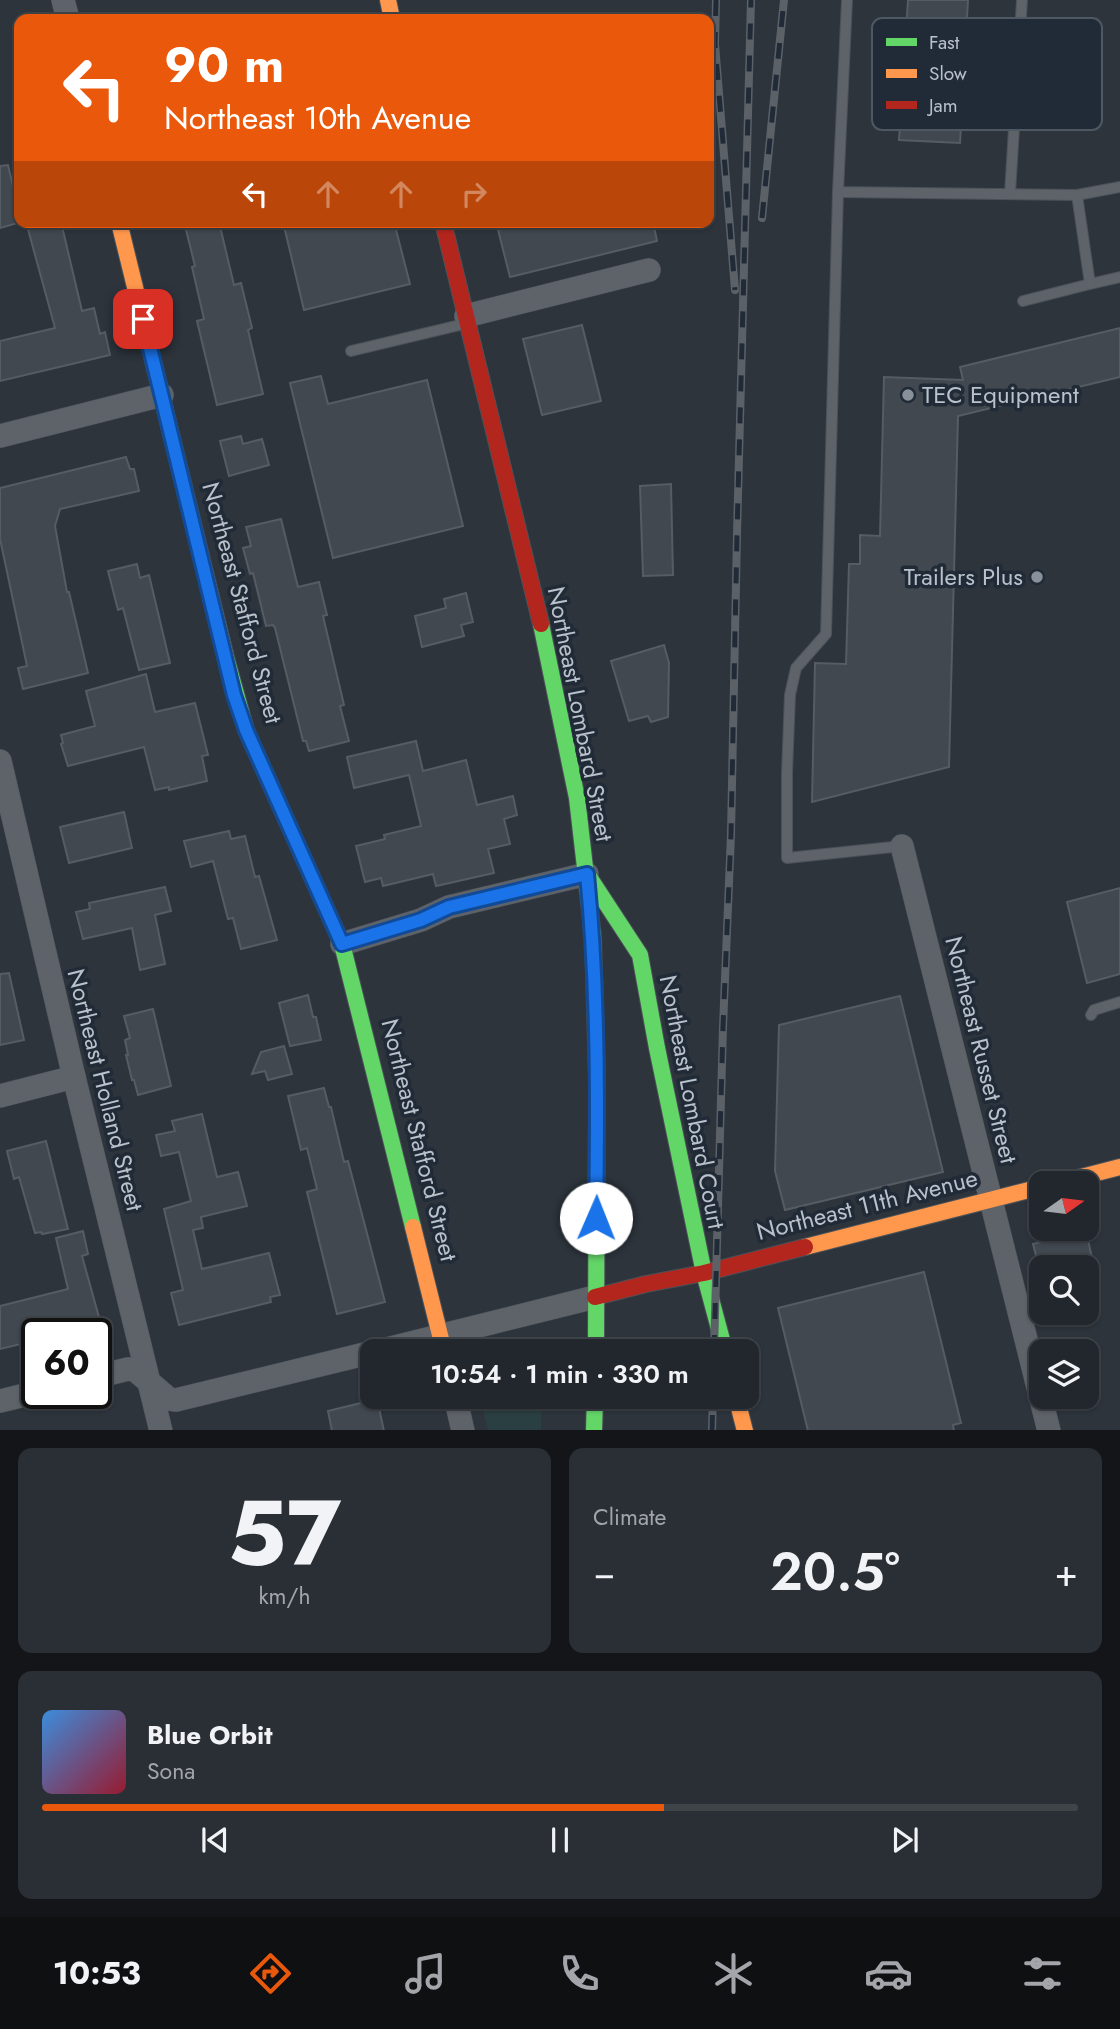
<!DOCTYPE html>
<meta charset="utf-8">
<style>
:root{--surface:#22272d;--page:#2a2f35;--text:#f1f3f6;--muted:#a2a5aa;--line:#3f4449;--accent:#ea580c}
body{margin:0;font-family:Jost,sans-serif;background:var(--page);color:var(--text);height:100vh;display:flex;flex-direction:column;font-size:26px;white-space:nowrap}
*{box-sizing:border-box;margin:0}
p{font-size:23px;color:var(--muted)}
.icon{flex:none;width:38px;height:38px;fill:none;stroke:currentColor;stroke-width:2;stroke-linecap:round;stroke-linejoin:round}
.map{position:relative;height:1430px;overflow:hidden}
.panel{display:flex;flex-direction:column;gap:18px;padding:18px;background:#131519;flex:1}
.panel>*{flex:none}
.banner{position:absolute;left:14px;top:14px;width:700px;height:214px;border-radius:14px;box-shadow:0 2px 5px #0004,0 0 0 2px var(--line);background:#ea580c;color:#fff;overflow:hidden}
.needle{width:46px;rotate:76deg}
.tools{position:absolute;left:1029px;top:1171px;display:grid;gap:14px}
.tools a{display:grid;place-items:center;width:70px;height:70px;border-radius:14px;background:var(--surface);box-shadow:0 2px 5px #0004,0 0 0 2px var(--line);font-size:35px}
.speed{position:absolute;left:21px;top:1318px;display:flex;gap:14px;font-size:35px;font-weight:700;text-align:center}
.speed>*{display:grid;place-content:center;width:91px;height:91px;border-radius:50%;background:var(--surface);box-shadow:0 2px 5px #0004,0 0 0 2px var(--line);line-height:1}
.speed .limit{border:4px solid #111;border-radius:10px;background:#fff;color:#111}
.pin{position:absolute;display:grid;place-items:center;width:60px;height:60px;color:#fff;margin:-30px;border-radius:14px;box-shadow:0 4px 10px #0006}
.me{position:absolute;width:77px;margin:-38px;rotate:1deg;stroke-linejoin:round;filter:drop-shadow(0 0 5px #0008)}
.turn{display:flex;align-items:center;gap:24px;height:147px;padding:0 35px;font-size:32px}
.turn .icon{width:91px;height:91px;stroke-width:2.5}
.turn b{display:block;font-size:49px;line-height:60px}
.lanes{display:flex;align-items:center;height:66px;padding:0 35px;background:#0003;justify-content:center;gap:35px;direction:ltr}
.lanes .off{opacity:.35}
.big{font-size:52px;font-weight:600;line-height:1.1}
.panel .tile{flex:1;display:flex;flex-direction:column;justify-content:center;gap:10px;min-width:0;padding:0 24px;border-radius:14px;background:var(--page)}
.panel .dial{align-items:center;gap:0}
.dial b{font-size:91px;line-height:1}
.song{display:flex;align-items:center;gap:21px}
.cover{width:84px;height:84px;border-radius:10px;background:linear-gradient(135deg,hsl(210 70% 55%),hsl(350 70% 35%))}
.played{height:7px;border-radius:4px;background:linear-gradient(90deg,var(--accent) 60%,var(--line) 60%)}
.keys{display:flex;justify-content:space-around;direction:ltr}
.heat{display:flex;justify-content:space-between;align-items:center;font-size:38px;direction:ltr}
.panel .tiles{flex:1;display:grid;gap:18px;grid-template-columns:1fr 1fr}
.tile:last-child{grid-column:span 2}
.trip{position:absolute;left:360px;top:1339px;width:399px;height:70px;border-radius:14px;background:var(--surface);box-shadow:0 2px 5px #0004,0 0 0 2px var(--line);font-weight:600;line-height:70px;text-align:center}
.tabs{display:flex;height:112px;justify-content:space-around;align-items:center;background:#0e1012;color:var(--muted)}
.tabs .icon{width:49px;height:49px}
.tabs .active{color:var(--accent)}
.tabs b{font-size:32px;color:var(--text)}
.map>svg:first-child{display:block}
</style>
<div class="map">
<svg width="1120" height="1431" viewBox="0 0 1120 1431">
<rect width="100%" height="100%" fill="#2d343c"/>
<polygon fill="#2a3f41" points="480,1397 542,1397 541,1430 488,1430"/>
<g fill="#424850" stroke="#565c63" stroke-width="2">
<polygon points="908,0 968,0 960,143 899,140"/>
<polygon points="8,165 19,212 19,222 21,222 0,228 0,166"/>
<polygon points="26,222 61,222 82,311 94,308 100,334 105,332 110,355 0,381 0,341 55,328"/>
<polygon points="184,222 219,222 234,285 241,283 252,328 248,330 263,394 217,405 197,321 204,319 192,267 195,266"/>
<polygon points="283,222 394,222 410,284 304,310"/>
<polygon points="530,222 653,222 657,241 510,277 498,230"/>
<polygon points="582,325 601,401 542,415 523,339"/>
<polygon points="1120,328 1120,377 958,416 949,767 812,802 815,663 846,664 849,564 860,564 860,535 880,536 884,377 963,380 960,367"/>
<polygon points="321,376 328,404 427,380 463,526 333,558 290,383"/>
<polygon points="241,436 243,444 262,439 269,465 229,476 220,441"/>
<polygon points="126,457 130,469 134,469 139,491 60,509 55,526 67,592 69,592 88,673 23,689 18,668 27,666 0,539 0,488"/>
<polygon points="671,484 673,575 643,576 640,486"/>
<polygon points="281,519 298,587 319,582 327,615 323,616 344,705 340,706 349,741 309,751 306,741 303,741 275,628 273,625 266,626 253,573 250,574 243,548 251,546 246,527"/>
<polygon points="137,564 140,578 149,575 170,663 139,670 123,608 118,610 108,571"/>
<polygon points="466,593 473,622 461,625 464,636 422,647 415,616 446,608 444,599"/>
<polygon points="664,645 669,663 668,717 651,722 648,716 629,721 611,661"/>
<polygon points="146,674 155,712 195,703 208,755 202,756 207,781 169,790 169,787 155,790 144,747 68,766 61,744 63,743 61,735 95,726 86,691"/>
<polygon points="416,741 423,771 466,760 477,805 513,796 517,815 504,819 510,844 488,849 494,873 436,886 433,874 383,886 381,878 365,882 356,846 385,839 384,835 421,826 409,775 354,788 347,757"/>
<polygon points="124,812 132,848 69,863 60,827"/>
<polygon points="229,831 231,839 245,836 255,877 259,876 277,940 241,949 233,918 228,919 213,861 191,867 184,841"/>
<polygon points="165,887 171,911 155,915 165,964 140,970 132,928 83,939 76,912 90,909 89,903"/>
<polygon points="1120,888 1120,974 1087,983 1067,902"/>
<polygon points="9,973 24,1040 0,1045 0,974"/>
<polygon points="308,995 313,1017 316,1017 321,1040 290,1046 279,1003"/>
<polygon points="900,996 943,1172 785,1210 775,1171 779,1025"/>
<polygon points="153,1009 171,1086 138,1095 134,1080 132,1080 126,1055 128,1055 125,1040 130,1038 124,1016"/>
<polygon points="284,1046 292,1074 268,1080 265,1071 252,1074 261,1052"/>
<polygon points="324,1088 329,1107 331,1107 344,1162 348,1161 385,1302 337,1314 307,1192 317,1189 307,1148 301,1150 288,1096"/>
<polygon points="202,1114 217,1177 238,1172 247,1206 201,1217 203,1228 193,1230 202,1269 269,1253 280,1295 270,1297 271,1302 179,1325 171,1293 183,1290 164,1209 191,1201 179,1152 161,1156 156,1135 175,1131 172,1121"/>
<polygon points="46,1141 68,1229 42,1234 41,1232 35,1233 19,1177 14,1179 7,1151"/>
<polygon points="83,1231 88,1254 82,1256 102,1328 79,1334 31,1334 33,1341 0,1349 0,1306 68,1289 56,1238"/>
<polygon points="1086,1231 1094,1267 1039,1267 1033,1244"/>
<polygon points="924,1272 961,1423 953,1425 954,1431 808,1431 778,1308"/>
<polygon points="377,1399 384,1431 332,1431 328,1411"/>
</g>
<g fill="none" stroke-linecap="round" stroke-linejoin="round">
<defs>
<g id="lane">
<polyline points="847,0 838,192 1077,195 1120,187"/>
<polyline points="838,192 826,634 796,668 790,695 787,773 787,858 902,846"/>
<polyline points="1010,193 1022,0"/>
<polyline points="1077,195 1090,284 1120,277"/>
<polyline points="1023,301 1090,284"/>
<polyline points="351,351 464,324"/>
<polyline points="1091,1015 1094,1010 1120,1002"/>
</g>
<g id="street">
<polyline points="63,0 68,19"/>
<polyline points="466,316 649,270"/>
<polyline points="0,436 162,395"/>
<polyline points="0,761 74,1077 161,1431"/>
<polyline points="902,846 1049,1431"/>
<polyline points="342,944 421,920 449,907 587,874"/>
<polyline points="0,1096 74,1077"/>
<polyline points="379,1351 595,1297"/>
<polyline points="96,1377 128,1369 135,1370 169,1399 176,1400 373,1352"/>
<polyline points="455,1396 463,1431"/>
<polyline points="0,1401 37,1392"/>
</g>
<g id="fast">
<polyline points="541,624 577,798 593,937 597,1076 596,1351"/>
<polyline points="225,654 246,730 342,944 413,1227"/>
<polyline points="587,874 640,955 657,1048 704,1273 725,1351"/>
<polyline points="594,1431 595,1396"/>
</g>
<g id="slow">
<polyline points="388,0 392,19"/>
<polyline points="119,222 225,654"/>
<polyline points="1058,1183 1120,1167"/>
<polyline points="413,1227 444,1351"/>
<polyline points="805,1247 1041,1187"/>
<polyline points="736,1396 745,1431"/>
</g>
<g id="jam">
<polyline points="443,222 541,624"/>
<polyline points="595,1297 646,1284 704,1273 805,1247"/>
</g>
</defs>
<use href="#lane" stroke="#4b5158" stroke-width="12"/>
<use href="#street" stroke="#4b5158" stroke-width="24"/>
<use href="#fast" stroke="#4b5158" stroke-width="18"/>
<use href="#slow" stroke="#4b5158" stroke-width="18"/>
<use href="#jam" stroke="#4b5158" stroke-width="18"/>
<use href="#lane" stroke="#5e6269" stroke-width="10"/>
<use href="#street" stroke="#5e6269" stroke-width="23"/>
<use href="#fast" stroke="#63d668" stroke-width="16"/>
<use href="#slow" stroke="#ff974d" stroke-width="16"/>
<use href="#jam" stroke="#b3261e" stroke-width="16"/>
<defs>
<g id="rail">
<polyline points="716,0 715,44 735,290"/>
<polyline points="762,218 784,0"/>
<polyline points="714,1351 723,1027 731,834 737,534 751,0"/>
<polyline points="712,1431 713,1396"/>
</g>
</defs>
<use href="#rail" stroke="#5c6168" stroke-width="8"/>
<use href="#rail" stroke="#202b37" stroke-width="5" stroke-dasharray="16" stroke-linecap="butt"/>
</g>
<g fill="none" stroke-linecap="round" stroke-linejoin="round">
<defs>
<path id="route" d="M 143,319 L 234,695 L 246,730 L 342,944 L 421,920 L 449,907 L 587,874 C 598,988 598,1103 596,1218"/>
</defs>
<use href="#route" stroke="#114b97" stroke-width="18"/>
<use href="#route" stroke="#1a73e8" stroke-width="12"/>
</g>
<g fill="#889099" stroke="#202b37" stroke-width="2.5">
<circle cx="908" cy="395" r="7"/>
<circle cx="1037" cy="577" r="7"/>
</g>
<g text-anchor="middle" stroke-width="7" stroke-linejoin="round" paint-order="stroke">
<g font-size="24" fill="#b9c1cb" stroke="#202b37" text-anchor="start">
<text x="922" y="403">TEC Equipment</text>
<text x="1023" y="585" text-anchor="end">Trailers Plus</text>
</g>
<g font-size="24" fill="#b9c1cb" stroke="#202b37">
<text transform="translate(242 603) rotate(75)" y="8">Northeast Stafford Street</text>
<text transform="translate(580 714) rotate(79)" y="8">Northeast Lombard Street</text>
<text transform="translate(981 1050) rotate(76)" y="8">Northeast Russet Street</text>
<text transform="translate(105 1090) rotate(76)" y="8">Northeast Holland Street</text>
<text transform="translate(692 1102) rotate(79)" y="8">Northeast Lombard Court</text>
<text transform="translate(419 1140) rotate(76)" y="8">Northeast Stafford Street</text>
<text transform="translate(867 1205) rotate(-14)" y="8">Northeast 11th Avenue</text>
</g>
</g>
<rect x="872" y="18" width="230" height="112" rx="10" fill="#202b37" stroke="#4e5863" stroke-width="2"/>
<rect x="886" y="38" width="31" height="8" fill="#63d668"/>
<rect x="886" y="69" width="31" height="9" fill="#ff974d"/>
<rect x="886" y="101" width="31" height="8" fill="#b3261e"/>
<g font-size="19" fill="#b9c1cb">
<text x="929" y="49">Fast</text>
<text x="929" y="80">Slow</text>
<text x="929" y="112">Jam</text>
</g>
</svg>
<div class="tools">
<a><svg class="needle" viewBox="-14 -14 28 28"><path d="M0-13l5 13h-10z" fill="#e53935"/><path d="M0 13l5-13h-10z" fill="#a2a5aa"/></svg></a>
<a><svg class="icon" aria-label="search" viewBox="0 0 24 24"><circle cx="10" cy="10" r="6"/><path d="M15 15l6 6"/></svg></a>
<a><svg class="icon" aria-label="layers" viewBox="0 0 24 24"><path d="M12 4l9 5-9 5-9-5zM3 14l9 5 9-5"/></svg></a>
</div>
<div class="speed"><div class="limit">60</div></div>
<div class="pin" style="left:143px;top:319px;background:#d93025"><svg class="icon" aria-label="arrive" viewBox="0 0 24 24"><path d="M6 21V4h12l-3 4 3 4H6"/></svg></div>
<svg class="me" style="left:596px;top:1218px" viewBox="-20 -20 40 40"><circle r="19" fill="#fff"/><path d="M0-13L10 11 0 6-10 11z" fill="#1a73e8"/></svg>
<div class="trip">10:54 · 1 min · 330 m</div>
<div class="banner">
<div class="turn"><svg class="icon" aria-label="left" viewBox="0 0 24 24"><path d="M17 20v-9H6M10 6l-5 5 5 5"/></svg><div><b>90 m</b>Northeast 10th Avenue</div></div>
<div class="lanes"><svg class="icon" aria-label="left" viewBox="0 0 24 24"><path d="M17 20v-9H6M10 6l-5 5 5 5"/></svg><svg class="icon off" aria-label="ahead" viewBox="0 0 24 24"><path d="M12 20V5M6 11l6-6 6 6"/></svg><svg class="icon off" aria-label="ahead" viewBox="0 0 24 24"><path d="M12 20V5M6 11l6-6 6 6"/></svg><svg class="icon off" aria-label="right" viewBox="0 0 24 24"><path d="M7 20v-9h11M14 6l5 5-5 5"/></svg></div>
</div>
</div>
<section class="panel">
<div class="tiles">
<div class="tile dial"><b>57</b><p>km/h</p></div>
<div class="tile"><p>Climate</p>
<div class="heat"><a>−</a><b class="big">20.5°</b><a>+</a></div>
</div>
<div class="tile">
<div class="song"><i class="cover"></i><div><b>Blue Orbit</b><p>Sona</p></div></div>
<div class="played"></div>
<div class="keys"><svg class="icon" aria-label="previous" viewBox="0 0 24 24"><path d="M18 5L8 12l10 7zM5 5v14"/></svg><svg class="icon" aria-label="pause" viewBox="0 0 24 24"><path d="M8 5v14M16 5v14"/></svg><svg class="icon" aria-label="next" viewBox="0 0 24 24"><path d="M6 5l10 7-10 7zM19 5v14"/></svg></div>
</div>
</div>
</section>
<nav class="tabs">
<b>10:53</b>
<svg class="icon active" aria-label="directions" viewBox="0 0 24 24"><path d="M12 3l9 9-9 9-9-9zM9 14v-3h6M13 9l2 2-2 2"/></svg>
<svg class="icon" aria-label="music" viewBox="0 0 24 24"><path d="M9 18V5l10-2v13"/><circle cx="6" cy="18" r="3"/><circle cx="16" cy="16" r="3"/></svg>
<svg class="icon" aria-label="phone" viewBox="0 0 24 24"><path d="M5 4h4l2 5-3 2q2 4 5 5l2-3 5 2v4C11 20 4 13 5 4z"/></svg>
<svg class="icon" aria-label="climate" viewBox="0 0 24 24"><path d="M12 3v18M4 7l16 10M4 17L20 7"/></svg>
<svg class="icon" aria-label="car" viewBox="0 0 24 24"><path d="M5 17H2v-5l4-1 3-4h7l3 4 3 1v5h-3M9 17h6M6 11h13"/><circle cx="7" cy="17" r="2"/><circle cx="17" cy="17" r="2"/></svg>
<svg class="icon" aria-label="filters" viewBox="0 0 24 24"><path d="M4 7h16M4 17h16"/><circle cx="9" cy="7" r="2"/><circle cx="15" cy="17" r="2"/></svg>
</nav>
